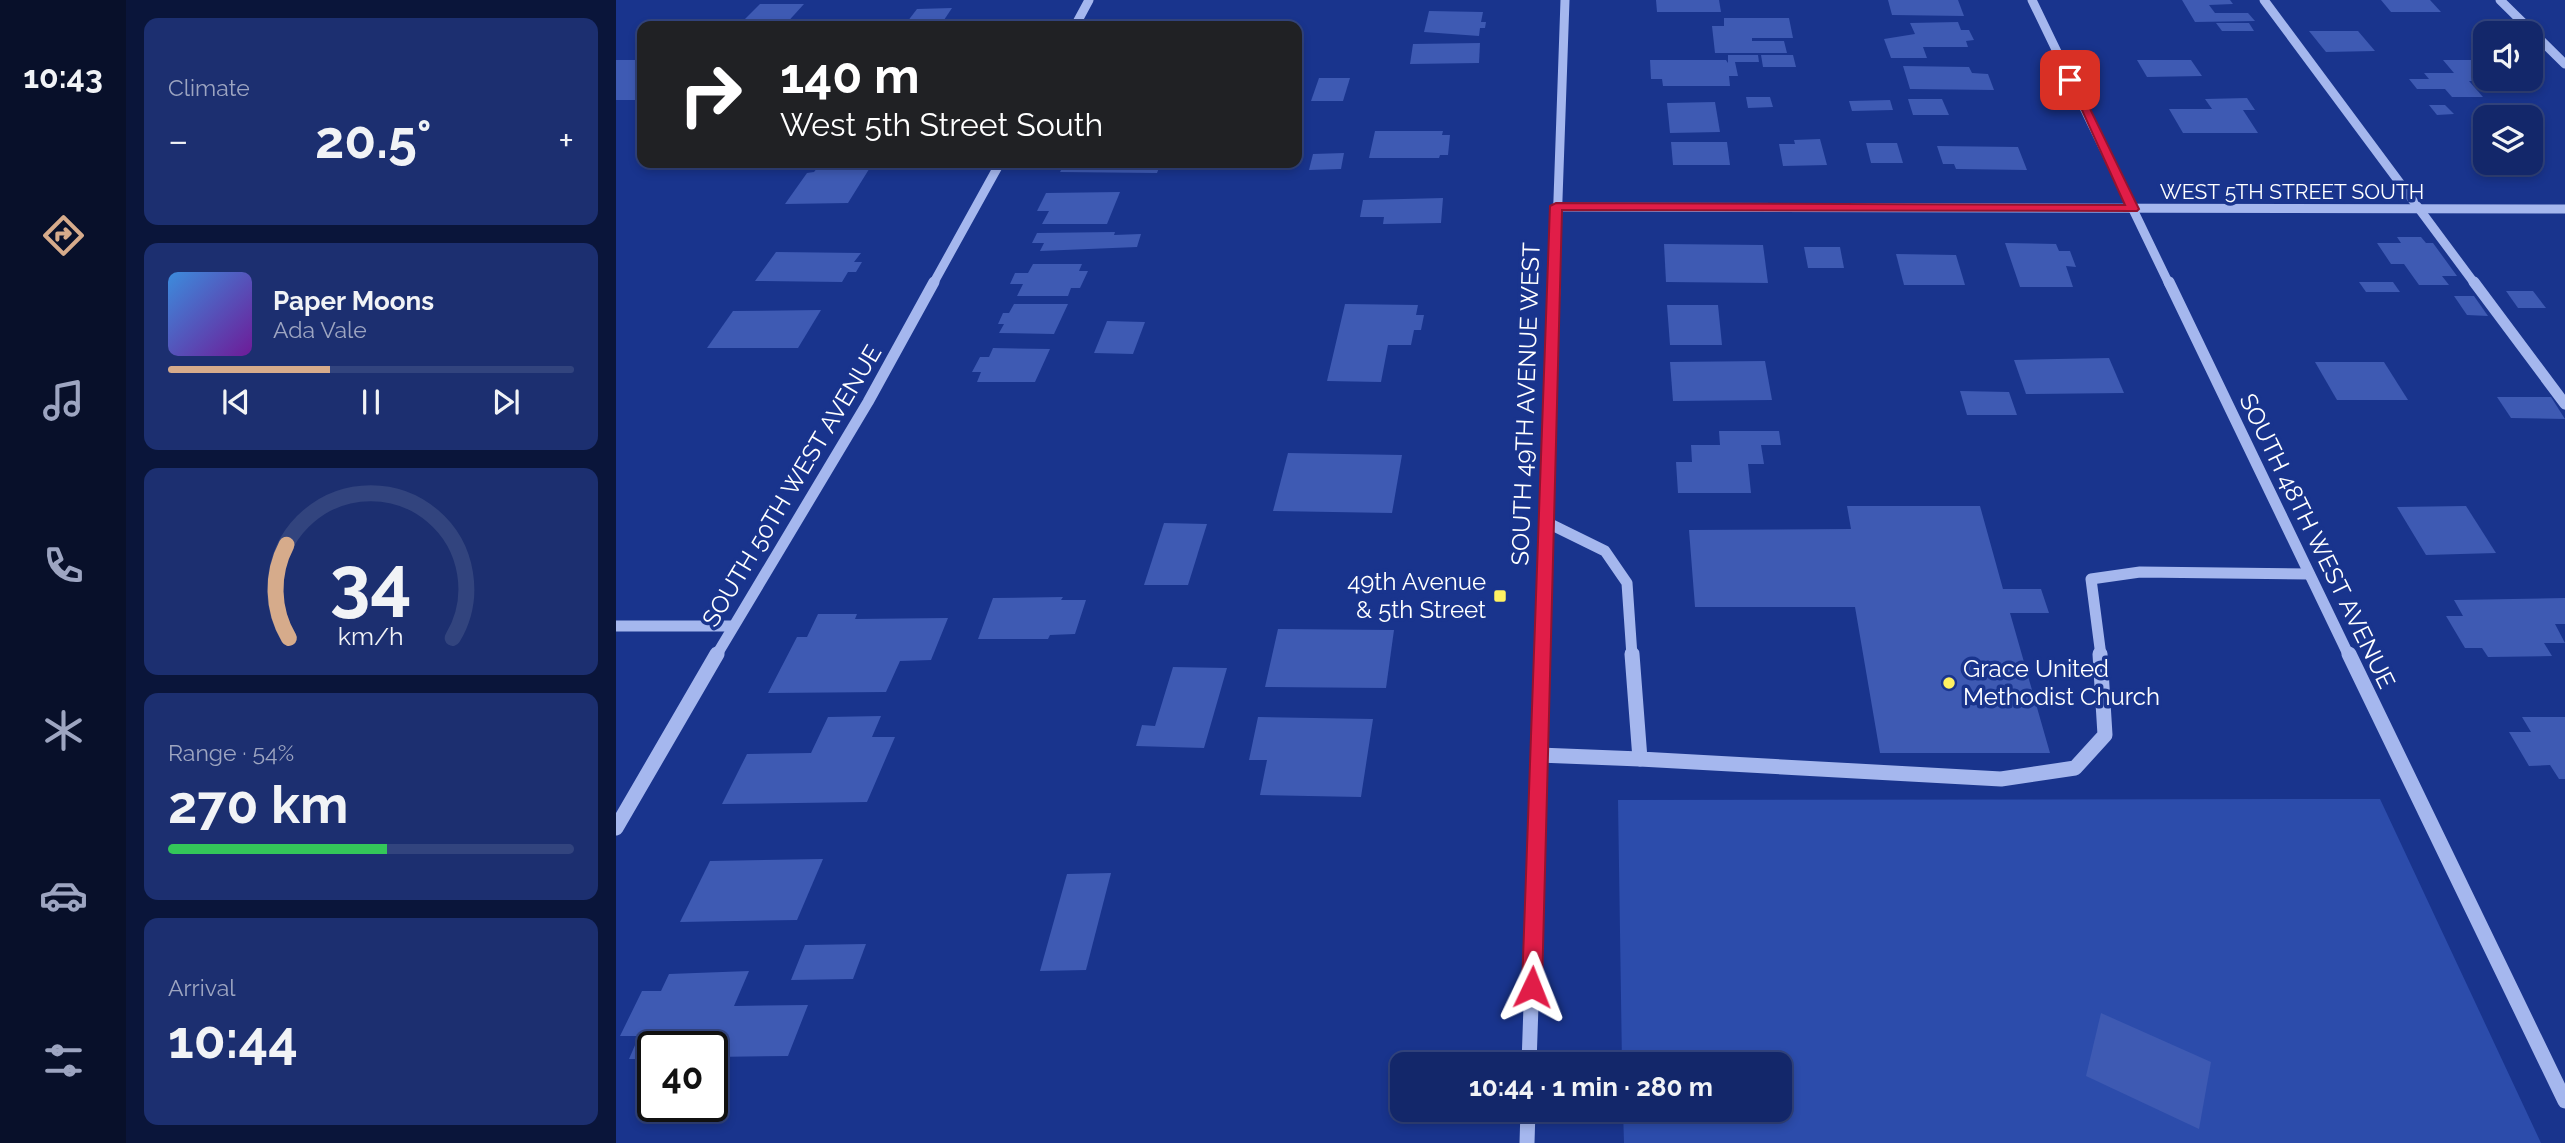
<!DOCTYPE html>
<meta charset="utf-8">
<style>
:root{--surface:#13276a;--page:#1c2f70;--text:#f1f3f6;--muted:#9da5c1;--line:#32447e;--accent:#d6ab8b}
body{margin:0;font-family:Raleway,sans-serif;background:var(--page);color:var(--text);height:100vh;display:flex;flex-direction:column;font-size:26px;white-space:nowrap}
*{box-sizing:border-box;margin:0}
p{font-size:23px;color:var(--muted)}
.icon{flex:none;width:38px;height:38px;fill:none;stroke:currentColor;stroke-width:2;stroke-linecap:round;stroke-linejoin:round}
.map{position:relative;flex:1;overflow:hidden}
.side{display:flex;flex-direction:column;gap:18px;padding:18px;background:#0a153a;width:490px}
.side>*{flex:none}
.hud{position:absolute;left:21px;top:21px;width:665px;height:147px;border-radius:14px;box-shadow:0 4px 10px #0003,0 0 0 2px var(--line);background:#202124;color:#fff;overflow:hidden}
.fabs{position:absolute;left:1857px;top:21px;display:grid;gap:14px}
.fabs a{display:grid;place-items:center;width:70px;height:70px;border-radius:14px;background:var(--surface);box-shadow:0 4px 10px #0003,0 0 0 2px var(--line);font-size:35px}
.speed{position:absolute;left:21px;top:1031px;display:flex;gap:14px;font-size:35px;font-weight:700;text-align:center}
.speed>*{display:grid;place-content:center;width:91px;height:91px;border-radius:50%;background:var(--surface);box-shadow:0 4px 10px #0003,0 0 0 2px var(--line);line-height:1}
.speed .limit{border:4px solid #111;border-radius:10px;background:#fff;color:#111}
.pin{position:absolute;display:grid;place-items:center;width:60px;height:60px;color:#fff;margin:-30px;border-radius:14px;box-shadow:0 4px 10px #0006}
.me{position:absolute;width:77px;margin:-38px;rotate:2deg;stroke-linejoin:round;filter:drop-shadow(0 0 5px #0008)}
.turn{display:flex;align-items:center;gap:24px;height:147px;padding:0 28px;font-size:32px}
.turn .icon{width:91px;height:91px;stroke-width:2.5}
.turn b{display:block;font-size:49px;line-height:60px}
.big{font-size:52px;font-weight:700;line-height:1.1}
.side .widget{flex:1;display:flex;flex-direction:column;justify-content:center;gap:10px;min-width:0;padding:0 24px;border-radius:14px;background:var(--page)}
.side .dial{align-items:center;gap:0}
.dial svg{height:182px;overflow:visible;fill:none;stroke:var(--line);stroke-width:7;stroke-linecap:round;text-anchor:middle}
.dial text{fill:var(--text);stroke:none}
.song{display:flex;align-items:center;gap:21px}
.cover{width:84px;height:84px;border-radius:10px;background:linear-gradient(135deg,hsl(210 70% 55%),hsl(280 70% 35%))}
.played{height:7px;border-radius:4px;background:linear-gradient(90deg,var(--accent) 40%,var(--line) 40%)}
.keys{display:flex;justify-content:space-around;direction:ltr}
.heat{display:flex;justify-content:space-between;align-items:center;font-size:38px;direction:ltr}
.charge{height:10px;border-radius:5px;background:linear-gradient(90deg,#34c759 54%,var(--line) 0)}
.trip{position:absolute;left:774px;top:1052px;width:402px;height:70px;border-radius:14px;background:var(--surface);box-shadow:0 4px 10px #0003,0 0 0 2px var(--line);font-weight:700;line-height:70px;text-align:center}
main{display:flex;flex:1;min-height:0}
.tabs{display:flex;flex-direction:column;width:126px;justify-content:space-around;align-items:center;background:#08102a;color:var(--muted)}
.tabs .icon{width:49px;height:49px}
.tabs .current{color:var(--accent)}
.tabs b{font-size:32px;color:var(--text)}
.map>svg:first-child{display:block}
</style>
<main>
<nav class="tabs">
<b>10:43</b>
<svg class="icon current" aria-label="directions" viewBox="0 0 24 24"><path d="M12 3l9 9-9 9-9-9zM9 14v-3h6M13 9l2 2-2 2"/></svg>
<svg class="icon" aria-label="music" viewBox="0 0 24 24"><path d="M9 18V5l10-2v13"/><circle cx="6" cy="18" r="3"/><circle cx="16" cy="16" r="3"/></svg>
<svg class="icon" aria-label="phone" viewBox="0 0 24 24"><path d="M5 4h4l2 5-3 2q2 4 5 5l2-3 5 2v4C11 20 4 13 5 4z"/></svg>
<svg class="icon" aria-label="climate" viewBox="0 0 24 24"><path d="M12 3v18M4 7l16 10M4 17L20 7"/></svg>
<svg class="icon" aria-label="car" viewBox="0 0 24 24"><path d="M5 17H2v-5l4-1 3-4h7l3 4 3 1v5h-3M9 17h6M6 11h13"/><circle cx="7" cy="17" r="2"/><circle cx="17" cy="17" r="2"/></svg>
<svg class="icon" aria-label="filters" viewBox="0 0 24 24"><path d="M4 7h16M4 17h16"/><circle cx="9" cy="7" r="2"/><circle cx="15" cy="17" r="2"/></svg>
</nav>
<section class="side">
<div class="widget"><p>Climate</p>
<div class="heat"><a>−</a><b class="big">20.5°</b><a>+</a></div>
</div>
<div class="widget">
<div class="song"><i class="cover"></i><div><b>Paper Moons</b><p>Ada Vale</p></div></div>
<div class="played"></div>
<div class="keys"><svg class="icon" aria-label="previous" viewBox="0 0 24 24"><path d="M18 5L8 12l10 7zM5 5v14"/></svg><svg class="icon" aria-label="pause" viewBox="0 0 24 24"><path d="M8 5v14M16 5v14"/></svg><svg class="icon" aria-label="next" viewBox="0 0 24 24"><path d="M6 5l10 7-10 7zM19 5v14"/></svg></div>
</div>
<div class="widget dial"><svg viewBox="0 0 100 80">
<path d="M14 69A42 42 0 1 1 86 69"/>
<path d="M14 69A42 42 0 0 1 13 28" stroke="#d6ab8b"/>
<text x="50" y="56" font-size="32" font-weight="700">34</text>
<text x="50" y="72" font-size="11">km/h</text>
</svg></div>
<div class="widget"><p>Range · 54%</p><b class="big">270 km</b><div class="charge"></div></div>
<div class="widget"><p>Arrival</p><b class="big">10:44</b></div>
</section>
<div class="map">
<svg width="1949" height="1143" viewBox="0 0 1949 1143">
<rect width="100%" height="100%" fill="#19348d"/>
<polygon fill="#2c4cab" points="1764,799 1925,1143 1008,1143 1007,1110 1164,1110 1164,1064 1006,1064 1002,800"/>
<g fill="#3e5ab3">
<polygon points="1040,0 1103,0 1105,12 1041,12"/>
<polygon points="1272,0 1342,0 1348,16 1276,15"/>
<polygon points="1566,0 1614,0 1617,4 1593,5 1599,13 1632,13 1639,21 1579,22"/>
<polygon points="1765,0 1814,0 1825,12 1775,12"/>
<polygon points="144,4 188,4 168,26 122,26"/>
<polygon points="336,8 324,26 288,26 301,9"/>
<polygon points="813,11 867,12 865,22 870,22 869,28 864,28 863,36 808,32"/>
<polygon points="1108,18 1173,18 1177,38 1136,38 1136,41 1168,41 1171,53 1099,53 1096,26 1108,26"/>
<polygon points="1342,22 1345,30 1353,30 1358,40 1350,41 1352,47 1307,47 1311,58 1275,58 1268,39 1299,34 1294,23"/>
<polygon points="1600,23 1633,23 1638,31 1606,31"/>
<polygon points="1693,31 1742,31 1759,51 1710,52"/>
<polygon points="864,43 863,63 794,64 797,44"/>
<polygon points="1112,55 1142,55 1143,62 1119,62 1122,76 1113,76 1114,86 1047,86 1046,79 1035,79 1034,60 1110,60 1112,63"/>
<polygon points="1145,55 1177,55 1180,67 1147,67"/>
<polygon points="0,60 26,60 26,95 22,100 0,100"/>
<polygon points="1521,60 1575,60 1586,76 1531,77"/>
<polygon points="1827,60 1869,60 1869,79 1895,79 1902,87 1873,87 1869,81 1853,81 1867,97 1836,97 1829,89 1801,89 1793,79 1813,79 1808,73 1838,73"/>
<polygon points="1287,66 1353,67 1356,73 1372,74 1378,90 1294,89"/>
<polygon points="703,78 734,78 727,101 695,101"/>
<polygon points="1130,97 1154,97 1157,107 1132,108"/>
<polygon points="1631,98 1639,110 1627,110 1642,133 1567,133 1553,109 1596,109 1589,99"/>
<polygon points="1292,99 1326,99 1333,115 1297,115"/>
<polygon points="1274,100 1277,110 1236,111 1233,101"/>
<polygon points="1099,102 1104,132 1054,133 1051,103"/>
<polygon points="1813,105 1829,105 1838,114 1821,115"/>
<polygon points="759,131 827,131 826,135 834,135 832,155 824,155 823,158 753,158"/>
<polygon points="1204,139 1211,165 1167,166 1163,144 1179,144 1178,140"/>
<polygon points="1055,142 1111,142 1114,165 1057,165"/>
<polygon points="1250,143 1281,143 1287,163 1255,163"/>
<polygon points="1321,146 1402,147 1411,170 1340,169 1338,164 1327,164"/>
<polygon points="728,153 725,169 693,170 697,154"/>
<polygon points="449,163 545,163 541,173 444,172"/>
<polygon points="255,166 232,203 169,204 191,173 198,172 202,167"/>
<polygon points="504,192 491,224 426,224 433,211 421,211 430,193"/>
<polygon points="827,198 825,223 767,224 768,217 744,217 747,200"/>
<polygon points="499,232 498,235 525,234 521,247 424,251 428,243 416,243 421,233"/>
<polygon points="1781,237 1805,237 1810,243 1817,243 1841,276 1826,276 1833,285 1803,285 1788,264 1775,264 1761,243 1785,243"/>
<polygon points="1389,243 1440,244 1443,251 1454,251 1460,267 1450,266 1457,287 1404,287"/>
<polygon points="1048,244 1147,245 1152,283 1050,282"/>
<polygon points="1188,247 1224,247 1228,268 1192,268"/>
<polygon points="160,252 245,253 238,262 246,262 240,272 232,272 226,282 139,281"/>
<polygon points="1280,254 1340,255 1349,285 1288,285"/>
<polygon points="417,264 466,264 463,271 472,271 464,288 455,288 452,296 401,296 407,284 394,284 399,273 412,273"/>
<polygon points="1743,282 1777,282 1784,292 1750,292"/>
<polygon points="1890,291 1917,291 1930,308 1902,308"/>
<polygon points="1838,296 1858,296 1872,316 1851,315"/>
<polygon points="398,304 452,304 438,334 383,333 388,324 382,324 387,313 393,313"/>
<polygon points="729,304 802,305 800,315 808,315 805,330 798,330 795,345 772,345 765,382 711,381"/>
<polygon points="1051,305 1102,305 1106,345 1054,345"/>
<polygon points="205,310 182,348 91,348 117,311"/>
<polygon points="491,321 529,322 517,354 478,353"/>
<polygon points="377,348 434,349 419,382 361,382 365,372 356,372 364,357 373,357"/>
<polygon points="1493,358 1508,393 1410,394 1398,360"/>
<polygon points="1149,361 1156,400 1057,401 1054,362"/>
<polygon points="1699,362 1768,362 1792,400 1721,400"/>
<polygon points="1344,391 1393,392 1401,415 1351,415"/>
<polygon points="1881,397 1935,397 1949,419 1895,418"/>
<polygon points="1103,431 1163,431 1165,445 1145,445 1148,464 1132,464 1135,493 1062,493 1060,462 1076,462 1075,445 1104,445"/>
<polygon points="672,453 786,455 776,513 657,511"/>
<polygon points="1231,506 1364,506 1387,589 1425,589 1433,613 1394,613 1434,753 1264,753 1239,607 1079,607 1073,530 1235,529"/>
<polygon points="1850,506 1880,553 1810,555 1781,507"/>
<polygon points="548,523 591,524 572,585 528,585"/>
<polygon points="447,597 445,600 470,600 459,634 434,635 432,639 362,639 377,598"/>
<polygon points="1949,598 1949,624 1939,624 1949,643 1928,643 1936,656 1872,657 1866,648 1849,648 1830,616 1847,616 1838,600"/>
<polygon points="202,614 241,614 239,619 332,618 315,660 284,661 270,692 152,693 181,637 191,637"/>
<polygon points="662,629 778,630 770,688 649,687"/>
<polygon points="557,667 611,668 588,748 520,746 526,725 539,726"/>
<polygon points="265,716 256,737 279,737 251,802 106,804 131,754 195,753 212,717"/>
<polygon points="642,717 757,719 745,797 644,795 651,760 633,760"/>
<polygon points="1906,717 1949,717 1949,779 1943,779 1934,765 1913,766 1893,732 1915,732"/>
<polygon points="207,859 181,920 64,922 94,861"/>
<polygon points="495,873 470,970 424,971 451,874"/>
<polygon points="250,944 237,979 175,980 189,945"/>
<polygon points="133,971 118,1006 192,1005 172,1056 96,1057 96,1046 37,1046 37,1059 13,1059 23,1036 4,1036 26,991 45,991 53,974"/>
<polygon points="1485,1013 1595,1062 1583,1129 1470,1076"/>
</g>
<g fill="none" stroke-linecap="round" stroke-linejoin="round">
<g stroke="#a5b7ee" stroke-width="9">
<polyline points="1416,0 1553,284"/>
<polyline points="1648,0 1859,284"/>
<polyline points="1884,0 1949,64"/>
<polyline points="459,26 473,0"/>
<polyline points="940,207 1949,209"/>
<polyline points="317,284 384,163"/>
<polyline points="939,284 949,0"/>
</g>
<g stroke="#a5b7ee" stroke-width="11">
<polyline points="1553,282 1733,656"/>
<polyline points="1858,282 1949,404"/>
<polyline points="930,522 989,551 1011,583 1016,656"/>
<polyline points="0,626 117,626"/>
<polyline points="100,656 252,402 318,282"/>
<polyline points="927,656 939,282"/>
<polyline points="1485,656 1475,579 1524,572 1693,574"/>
</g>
<g stroke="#a5b7ee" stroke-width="15">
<polyline points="1016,654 1024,759 1385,779 1459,768 1489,735 1484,654"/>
<polyline points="1733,654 1949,1101"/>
<polyline points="923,755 1024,759"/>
<polyline points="0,828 101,654"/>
<polyline points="913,1064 927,654"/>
<polyline points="911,1143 912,1110"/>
</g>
</g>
<polygon fill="#e11d48" stroke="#92132f" stroke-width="2" points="1451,77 1460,80 1523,209 1521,211 946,210 926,987 923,994 916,997 909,994 906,987 934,206 940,203 1509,205"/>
<g fill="#fff162" stroke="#19348d" stroke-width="2.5">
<rect x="877" y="589" width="14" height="14" rx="3.5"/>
<circle cx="1333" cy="683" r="7"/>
</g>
<g text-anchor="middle" stroke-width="7" stroke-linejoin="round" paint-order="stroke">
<g font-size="21" fill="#fff" stroke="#19348d">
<text x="1676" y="199">WEST 5TH STREET SOUTH</text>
</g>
<g font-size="24" fill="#fff" stroke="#19348d">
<text transform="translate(910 404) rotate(-88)" y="8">SOUTH 49TH AVENUE WEST</text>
<text transform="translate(176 486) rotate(-59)" y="8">SOUTH 50TH WEST AVENUE</text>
<text transform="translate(1701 541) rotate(64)" y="8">SOUTH 48TH WEST AVENUE</text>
</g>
<g font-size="24" fill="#fff" stroke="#19348d" text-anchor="end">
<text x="870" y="590">49th Avenue<tspan x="870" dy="28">&amp; 5th Street</tspan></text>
<text x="1347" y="677" text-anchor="start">Grace United<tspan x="1347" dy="28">Methodist Church</tspan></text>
</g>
</g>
</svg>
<div class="fabs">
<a><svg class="icon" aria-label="sound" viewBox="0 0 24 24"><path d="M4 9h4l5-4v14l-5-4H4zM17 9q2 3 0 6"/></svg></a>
<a><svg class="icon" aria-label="layers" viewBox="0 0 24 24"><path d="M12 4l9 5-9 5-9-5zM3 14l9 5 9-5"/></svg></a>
</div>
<div class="speed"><div class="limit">40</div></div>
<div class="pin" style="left:1454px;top:80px;background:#d93025"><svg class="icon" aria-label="arrive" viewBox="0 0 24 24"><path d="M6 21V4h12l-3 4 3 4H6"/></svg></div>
<svg class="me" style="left:916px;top:987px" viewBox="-20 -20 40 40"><path d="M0-17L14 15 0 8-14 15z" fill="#e11d48" stroke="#fff" stroke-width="4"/></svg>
<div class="trip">10:44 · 1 min · 280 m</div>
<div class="hud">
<div class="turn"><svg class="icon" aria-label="right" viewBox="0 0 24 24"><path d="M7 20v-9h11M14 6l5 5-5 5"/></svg><div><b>140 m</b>West 5th Street South</div></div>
</div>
</div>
</main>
